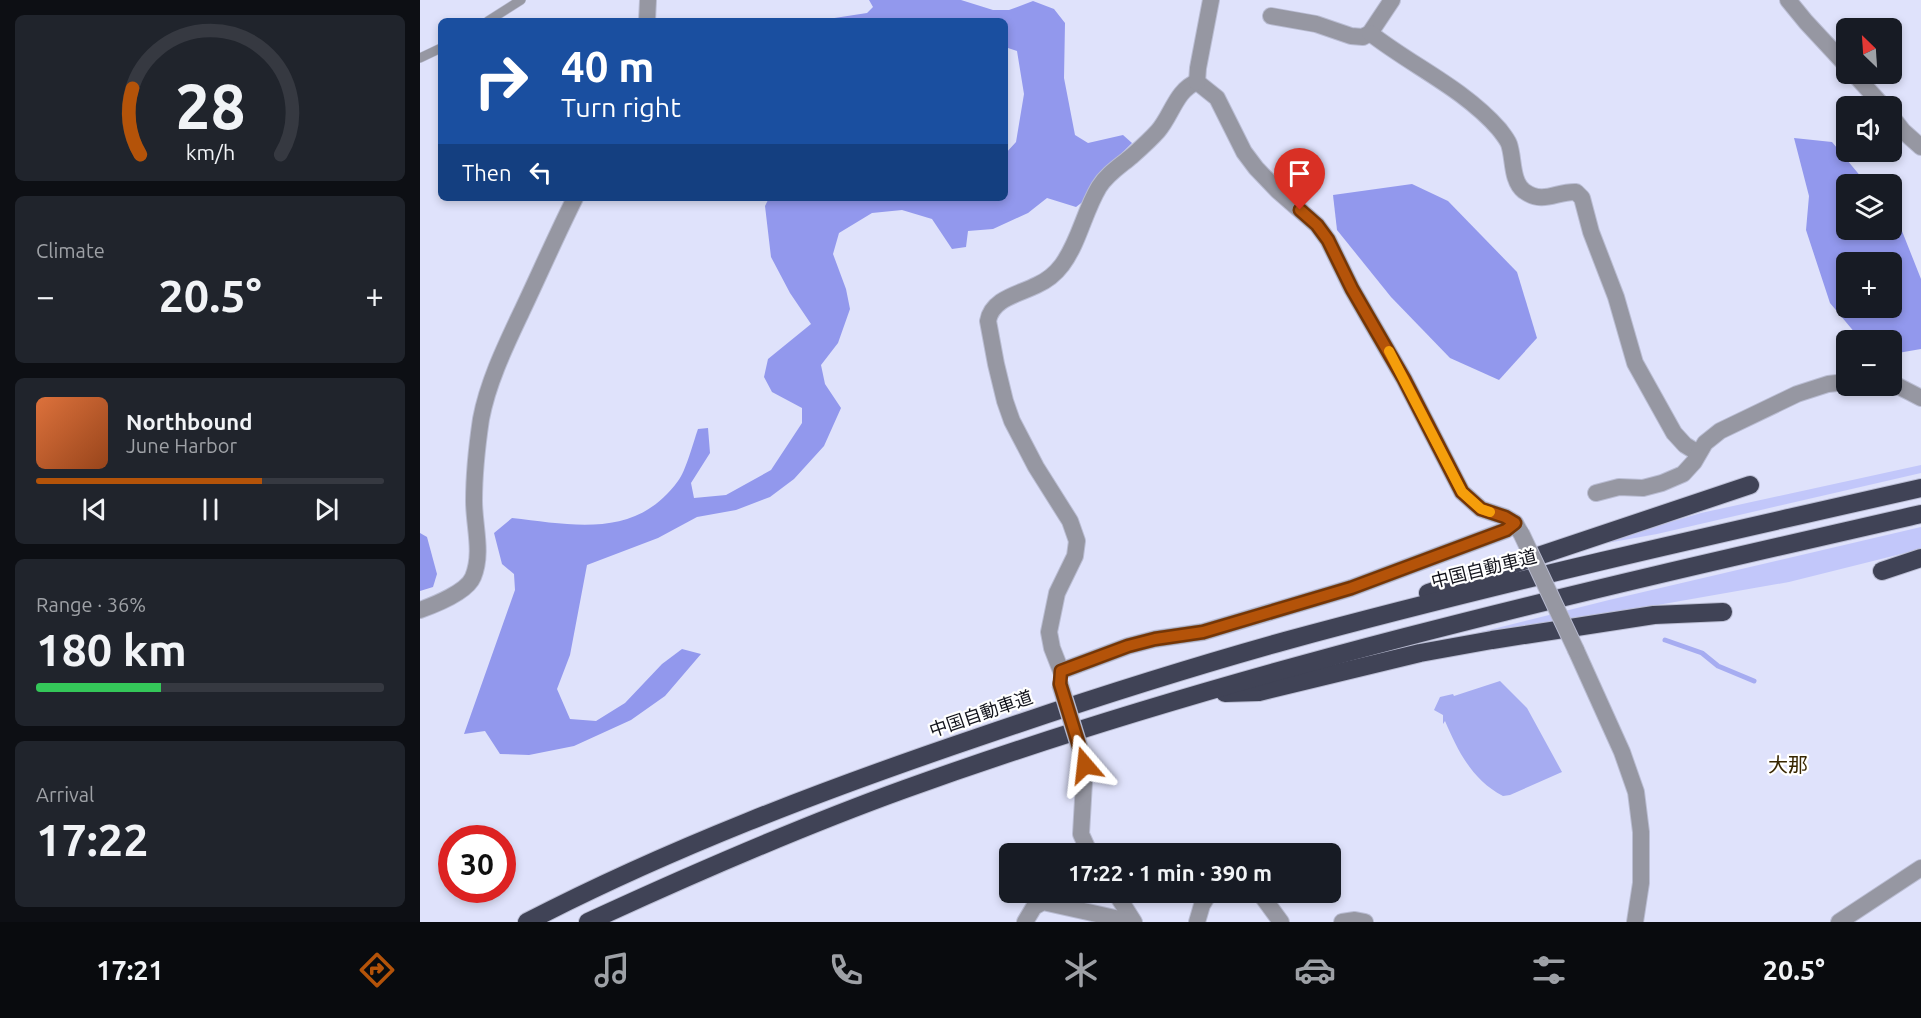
<!DOCTYPE html>
<meta charset="utf-8">
<style>
:root{--surface:#171b24;--page:#20242c;--text:#f1f3f6;--muted:#9ea1a6;--line:#363941;--accent:#b45309}
body{margin:0;font-family:Ubuntu,"Noto Sans JP",sans-serif;background:var(--page);color:var(--text);height:100vh;display:flex;flex-direction:column;font-size:22px;white-space:nowrap}
*{box-sizing:border-box;margin:0}
p{font-size:20px;color:var(--muted)}
.icon{flex:none;width:33px;height:33px;fill:none;stroke:currentColor;stroke-width:2;stroke-linecap:round;stroke-linejoin:round}
.map{position:relative;flex:1;overflow:hidden}
.sheet{display:flex;flex-direction:column;gap:15px;padding:15px;background:#0d0f14;width:420px}
.sheet>*{flex:none}
.guide{position:absolute;left:18px;top:18px;width:570px;height:183px;border-radius:9px;box-shadow:0 3px 9px #0003;background:#1a4fa0;color:#fff;overflow:hidden}
.needle{width:39px;rotate:335deg}
.controls{position:absolute;left:1416px;top:18px;display:grid;gap:12px}
.controls a{display:grid;place-items:center;width:66px;height:66px;border-radius:9px;background:var(--surface);box-shadow:0 3px 9px #0003;font-size:30px}
.speed{position:absolute;left:18px;top:825px;display:flex;gap:12px;font-size:30px;font-weight:700;text-align:center}
.speed>*{display:grid;place-content:center;width:78px;height:78px;border-radius:50%;background:var(--surface);box-shadow:0 3px 9px #0003;line-height:1}
.speed .limit{border:9px solid #d22;background:#fff;color:#111}
.pin{position:absolute;display:grid;place-items:center;width:51px;height:51px;color:#fff;margin:-62px -26px;border-radius:50% 50% 50% 0;rotate:-45deg;box-shadow:0 0 6px #0007}
.pin .icon{rotate:45deg}
.me{position:absolute;width:66px;margin:-33px;rotate:343deg;stroke-linejoin:round;filter:drop-shadow(0 0 4px #0008)}
.turn{display:flex;align-items:center;gap:21px;height:126px;padding:0 24px;font-size:27px}
.turn .icon{width:78px;height:78px;stroke-width:2.5}
.turn b{display:block;font-size:42px;line-height:51px}
.then{display:flex;align-items:center;height:57px;padding:0 24px;background:#0003;gap:12px;font-size:22px}
.big{font-size:45px;font-weight:700;line-height:1.1}
.sheet .widget{flex:1;display:flex;flex-direction:column;justify-content:center;gap:9px;min-width:0;padding:0 21px;border-radius:9px;background:var(--page)}
.sheet .dial{align-items:center;gap:0}
.dial svg{height:156px;overflow:visible;fill:none;stroke:var(--line);stroke-width:7;stroke-linecap:round;text-anchor:middle}
.dial text{fill:var(--text);stroke:none}
.song{display:flex;align-items:center;gap:18px}
.cover{width:72px;height:72px;border-radius:9px;background:linear-gradient(135deg,hsl(20 70% 55%),hsl(20 70% 35%))}
.played{height:6px;border-radius:3px;background:linear-gradient(90deg,var(--accent) 65%,var(--line) 65%)}
.keys{display:flex;justify-content:space-around;direction:ltr}
.heat{display:flex;justify-content:space-between;align-items:center;font-size:33px;direction:ltr}
.charge{height:9px;border-radius:4px;background:linear-gradient(90deg,#34c759 36%,var(--line) 0)}
.trip{position:absolute;left:579px;top:843px;width:342px;height:60px;border-radius:9px;background:var(--surface);box-shadow:0 3px 9px #0003;font-weight:700;line-height:60px;text-align:center}
.menu{display:flex;height:96px;justify-content:space-around;align-items:center;background:#090b0e;color:var(--muted)}
.menu .icon{width:42px;height:42px}
.menu .selected{color:var(--accent)}
.menu b{font-size:27px;color:var(--text)}
main{display:flex;flex:1;min-height:0}
.map>svg:first-child{display:block}
</style>
<main>
<section class="sheet">
<div class="widget dial"><svg viewBox="0 0 100 80">
<path d="M14 69A42 42 0 1 1 86 69"/>
<path d="M14 69A42 42 0 0 1 10 35" stroke="#b45309"/>
<text x="50" y="56" font-size="32" font-weight="700">28</text>
<text x="50" y="72" font-size="11">km/h</text>
</svg></div>
<div class="widget"><p>Climate</p>
<div class="heat"><a>−</a><b class="big">20.5°</b><a>+</a></div>
</div>
<div class="widget">
<div class="song"><i class="cover"></i><div><b>Northbound</b><p>June Harbor</p></div></div>
<div class="played"></div>
<div class="keys"><svg class="icon" aria-label="previous" viewBox="0 0 24 24"><path d="M18 5L8 12l10 7zM5 5v14"/></svg><svg class="icon" aria-label="pause" viewBox="0 0 24 24"><path d="M8 5v14M16 5v14"/></svg><svg class="icon" aria-label="next" viewBox="0 0 24 24"><path d="M6 5l10 7-10 7zM19 5v14"/></svg></div>
</div>
<div class="widget"><p>Range · 36%</p><b class="big">180 km</b><div class="charge"></div></div>
<div class="widget"><p>Arrival</p><b class="big">17:22</b></div>
</section>
<div class="map">
<svg width="1501" height="922" viewBox="0 0 1501 922">
<rect width="100%" height="100%" fill="#dfe2fb"/>
<g fill="#c2c7fa">
<polygon points="1501,465 1501,473 1237,534 1187,543 1209,534 1281,513"/>
<polygon points="1501,527 1501,549 1369,582 1009,645 1189,600"/>
</g>
<g fill="#9298ed" fill-rule="evenodd">
<path d="M 449,0 L 541,0 L 573,10 L 589,10 L 613,1 L 634,9 L 645,23 L 644,78 L 655,135 L 668,143 L 703,135 L 712,143 L 686,169 L 669,197 L 656,207 L 627,198 L 608,213 L 573,229 L 548,231 L 546,247 L 532,249 L 512,219 L 482,210 L 452,213 L 419,233 L 413,254 L 426,289 L 430,309 L 418,343 L 401,365 L 405,384 L 421,408 L 404,446 L 374,479 L 350,497 L 316,510 L 277,517 L 238,538 L 167,565 L 150,655 L 137,689 L 150,719 L 176,721 L 205,703 L 242,664 L 262,649 L 281,654 L 245,696 L 211,720 L 154,746 L 109,755 L 80,754 L 65,731 L 44,734 L 95,590 L 94,574 L 82,564 L 74,533 L 92,518 C 154,525 216,539 258,481 C 266,471 273,443 278,429 L 288,428 L 290,453 L 271,483 L 274,498 L 306,495 L 351,470 L 382,423 L 382,408 L 352,392 L 344,377 L 348,359 L 391,324 L 370,293 L 351,257 L 345,206 L 349,198 L 585,198 L 585,154 L 596,142 L 604,94 L 597,51 L 585,47 L 585,21 L 395,21 L 447,13 L 453,7 Z"/>
<path d="M 1374,138 L 1412,142 L 1447,184 L 1426,184 L 1426,230 L 1472,230 L 1472,214 L 1478,221 L 1501,279 L 1501,349 L 1472,354 L 1472,340 L 1441,340 L 1410,303 L 1386,230 L 1389,196 ZM 1426,262 L 1472,262 L 1472,308 L 1426,308 Z"/>
<polygon points="992,184 1028,201 1097,272 1117,338 1079,380 1030,358 971,297 917,230 913,195"/>
<polygon points="0,533 7,537 17,574 13,587 0,591"/>
</g>
<path fill="#a6acf1" d="M 1080,681 L 1107,708 L 1142,772 L 1090,795 L 1083,796 C 1052,780 1038,751 1025,721 L 1023,724 L 1023,715 L 1014,710 L 1020,697 L 1033,694 L 1034,696 Z"/>
<g fill="none" stroke-linecap="round" stroke-linejoin="round">
<polyline stroke="#a6acf1" stroke-width="5" points="1245,640 1282,653 1298,666 1334,681"/>
<defs>
<g id="service">
<polyline points="68,21 101,0"/>
<polyline points="0,58 21,48"/>
</g>
<g id="minor">
<polyline points="1368,0 1386,22 1426,65"/>
<polyline points="851,16 896,24 931,36 943,37 950,33 972,0"/>
<polyline points="227,21 228,0"/>
<path d="M 950,33 C 992,66 1043,88 1079,129 C 1082,133 1087,139 1089,144 C 1094,158 1091,181 1104,191 C 1124,205 1136,191 1156,192 L 1162,198 L 1171,232 L 1196,297 L 1215,363 L 1254,433 L 1265,445 L 1278,453"/>
<polyline points="1434,74 1463,106"/>
<path d="M 777,82 C 756,90 752,115 738,131 C 730,140 721,148 712,156 C 700,166 687,174 679,187 C 664,212 659,242 642,265 C 636,273 626,281 617,285 C 600,294 572,298 568,321 L 576,364 L 585,401 L 592,421 L 616,467 L 650,521 L 657,541 L 655,556 L 637,593 L 629,632 L 632,648 L 641,671 L 708,646 L 735,639 L 783,632 L 931,588 L 1086,530 L 1095,523"/>
<polyline points="777,82 797,98 824,152 836,168 858,191 897,225 908,240 932,289 984,379 1042,492 1061,509 1085,517 1095,523 1100,532"/>
<polyline points="777,82 778,68 791,0"/>
<polyline points="1472,117 1483,131 1501,147"/>
<polyline points="1472,383 1501,398"/>
<polyline points="1176,493 1199,487 1223,488 1242,483 1263,474 1274,462 1285,443 1300,431 1377,394 1408,384 1426,382"/>
<path d="M 0,610 C 14,605 47,592 53,577 C 63,553 54,526 54,501 C 54,474 57,446 61,419 C 68,382 85,347 101,313 C 119,275 136,236 155,198"/>
<polyline points="1156,650 1202,752 1216,792 1221,832 1221,883 1215,922"/>
<polyline points="665,765 661,834 670,854"/>
<polyline points="695,892 714,922"/>
<polyline points="839,892 861,922"/>
<polyline points="605,922 614,907 623,902 713,922"/>
<polyline points="777,922 782,905 790,892"/>
<polyline points="922,922 935,920 945,922"/>
<polyline points="1419,922 1501,868"/>
</g>
<g id="motorway">
<polyline points="1462,571 1501,558"/>
<polyline points="1008,593 1330,485"/>
<polyline points="805,693 839,692 1000,653 1072,640 1234,615 1303,612"/>
<path d="M 107,922 C 250,848 403,790 556,738 C 658,703 761,670 865,641 C 1075,584 1288,536 1501,488"/>
<path d="M 168,922 C 272,874 377,828 485,789 C 815,670 1159,592 1501,514"/>
</g>
</defs>
<use href="#service" stroke="#babdd3" stroke-width="10"/>
<use href="#minor" stroke="#babdd3" stroke-width="18"/>
<use href="#motorway" stroke="#babdd3" stroke-width="20"/>
<use href="#service" stroke="#9697a2" stroke-width="9"/>
<use href="#minor" stroke="#9697a2" stroke-width="16"/>
<use href="#motorway" stroke="#404356" stroke-width="18"/>
<defs>
<g id="minor-bridge">
<polyline points="1101,533 1156,650"/>
<polyline points="640,684 665,765"/>
</g>
</defs>
<use href="#minor-bridge" stroke="#babdd3" stroke-width="18" stroke-linecap="butt"/>
<use href="#minor-bridge" stroke="#9697a2" stroke-width="16"/>
</g>
<g fill="none" stroke-linecap="round" stroke-linejoin="round">
<defs>
<polyline id="route" points="665,765 640,684 641,671 708,646 735,639 783,632 931,588 1086,530 1095,523 1085,517 1061,509 1042,492 984,379 932,289 908,240 897,225 880,210"/>
</defs>
<use href="#route" stroke="#753606" stroke-width="15"/>
<use href="#route" stroke="#b45309" stroke-width="10"/>
<polyline stroke="#f59e0b" stroke-width="10" points="969,351 1042,492 1061,509 1070,512"/>
</g>
<g text-anchor="middle" stroke-width="4.5" stroke-linejoin="round" paint-order="stroke">
<g font-size="18" fill="#12131b" stroke="#fff">
<text transform="translate(1064 569) rotate(-14)" y="6">中国自動車道</text>
<text transform="translate(561 714) rotate(-19)" y="6">中国自動車道</text>
</g>
<g font-size="20" fill="#372600" stroke="#fff">
<text x="1368" y="772">大那</text>
</g>
</g>
</svg>
<div class="controls">
<a><svg class="needle" viewBox="-14 -14 28 28"><path d="M0-13l5 13h-10z" fill="#e53935"/><path d="M0 13l5-13h-10z" fill="#9ea1a6"/></svg></a>
<a><svg class="icon" aria-label="sound" viewBox="0 0 24 24"><path d="M4 9h4l5-4v14l-5-4H4zM17 9q2 3 0 6"/></svg></a>
<a><svg class="icon" aria-label="layers" viewBox="0 0 24 24"><path d="M12 4l9 5-9 5-9-5zM3 14l9 5 9-5"/></svg></a>
<a>+</a>
<a>−</a>
</div>
<div class="speed"><div class="limit">30</div></div>
<div class="pin" style="left:880px;top:210px;background:#d93025"><svg class="icon" aria-label="arrive" viewBox="0 0 24 24"><path d="M6 21V4h12l-3 4 3 4H6"/></svg></div>
<svg class="me" style="left:665px;top:765px" viewBox="-20 -20 40 40"><path d="M0-17L14 15 0 8-14 15z" fill="#b45309" stroke="#fff" stroke-width="4"/></svg>
<div class="trip">17:22 · 1 min · 390 m</div>
<div class="guide">
<div class="turn"><svg class="icon" aria-label="right" viewBox="0 0 24 24"><path d="M7 20v-9h11M14 6l5 5-5 5"/></svg><div><b>40 m</b>Turn right</div></div>
<div class="then">Then<svg class="icon" aria-label="left" viewBox="0 0 24 24"><path d="M17 20v-9H6M10 6l-5 5 5 5"/></svg></div>
</div>
</div>
</main>
<nav class="menu">
<b>17:21</b>
<svg class="icon selected" aria-label="directions" viewBox="0 0 24 24"><path d="M12 3l9 9-9 9-9-9zM9 14v-3h6M13 9l2 2-2 2"/></svg>
<svg class="icon" aria-label="music" viewBox="0 0 24 24"><path d="M9 18V5l10-2v13"/><circle cx="6" cy="18" r="3"/><circle cx="16" cy="16" r="3"/></svg>
<svg class="icon" aria-label="phone" viewBox="0 0 24 24"><path d="M5 4h4l2 5-3 2q2 4 5 5l2-3 5 2v4C11 20 4 13 5 4z"/></svg>
<svg class="icon" aria-label="climate" viewBox="0 0 24 24"><path d="M12 3v18M4 7l16 10M4 17L20 7"/></svg>
<svg class="icon" aria-label="car" viewBox="0 0 24 24"><path d="M5 17H2v-5l4-1 3-4h7l3 4 3 1v5h-3M9 17h6M6 11h13"/><circle cx="7" cy="17" r="2"/><circle cx="17" cy="17" r="2"/></svg>
<svg class="icon" aria-label="filters" viewBox="0 0 24 24"><path d="M4 7h16M4 17h16"/><circle cx="9" cy="7" r="2"/><circle cx="15" cy="17" r="2"/></svg>
<b>20.5°</b>
</nav>
